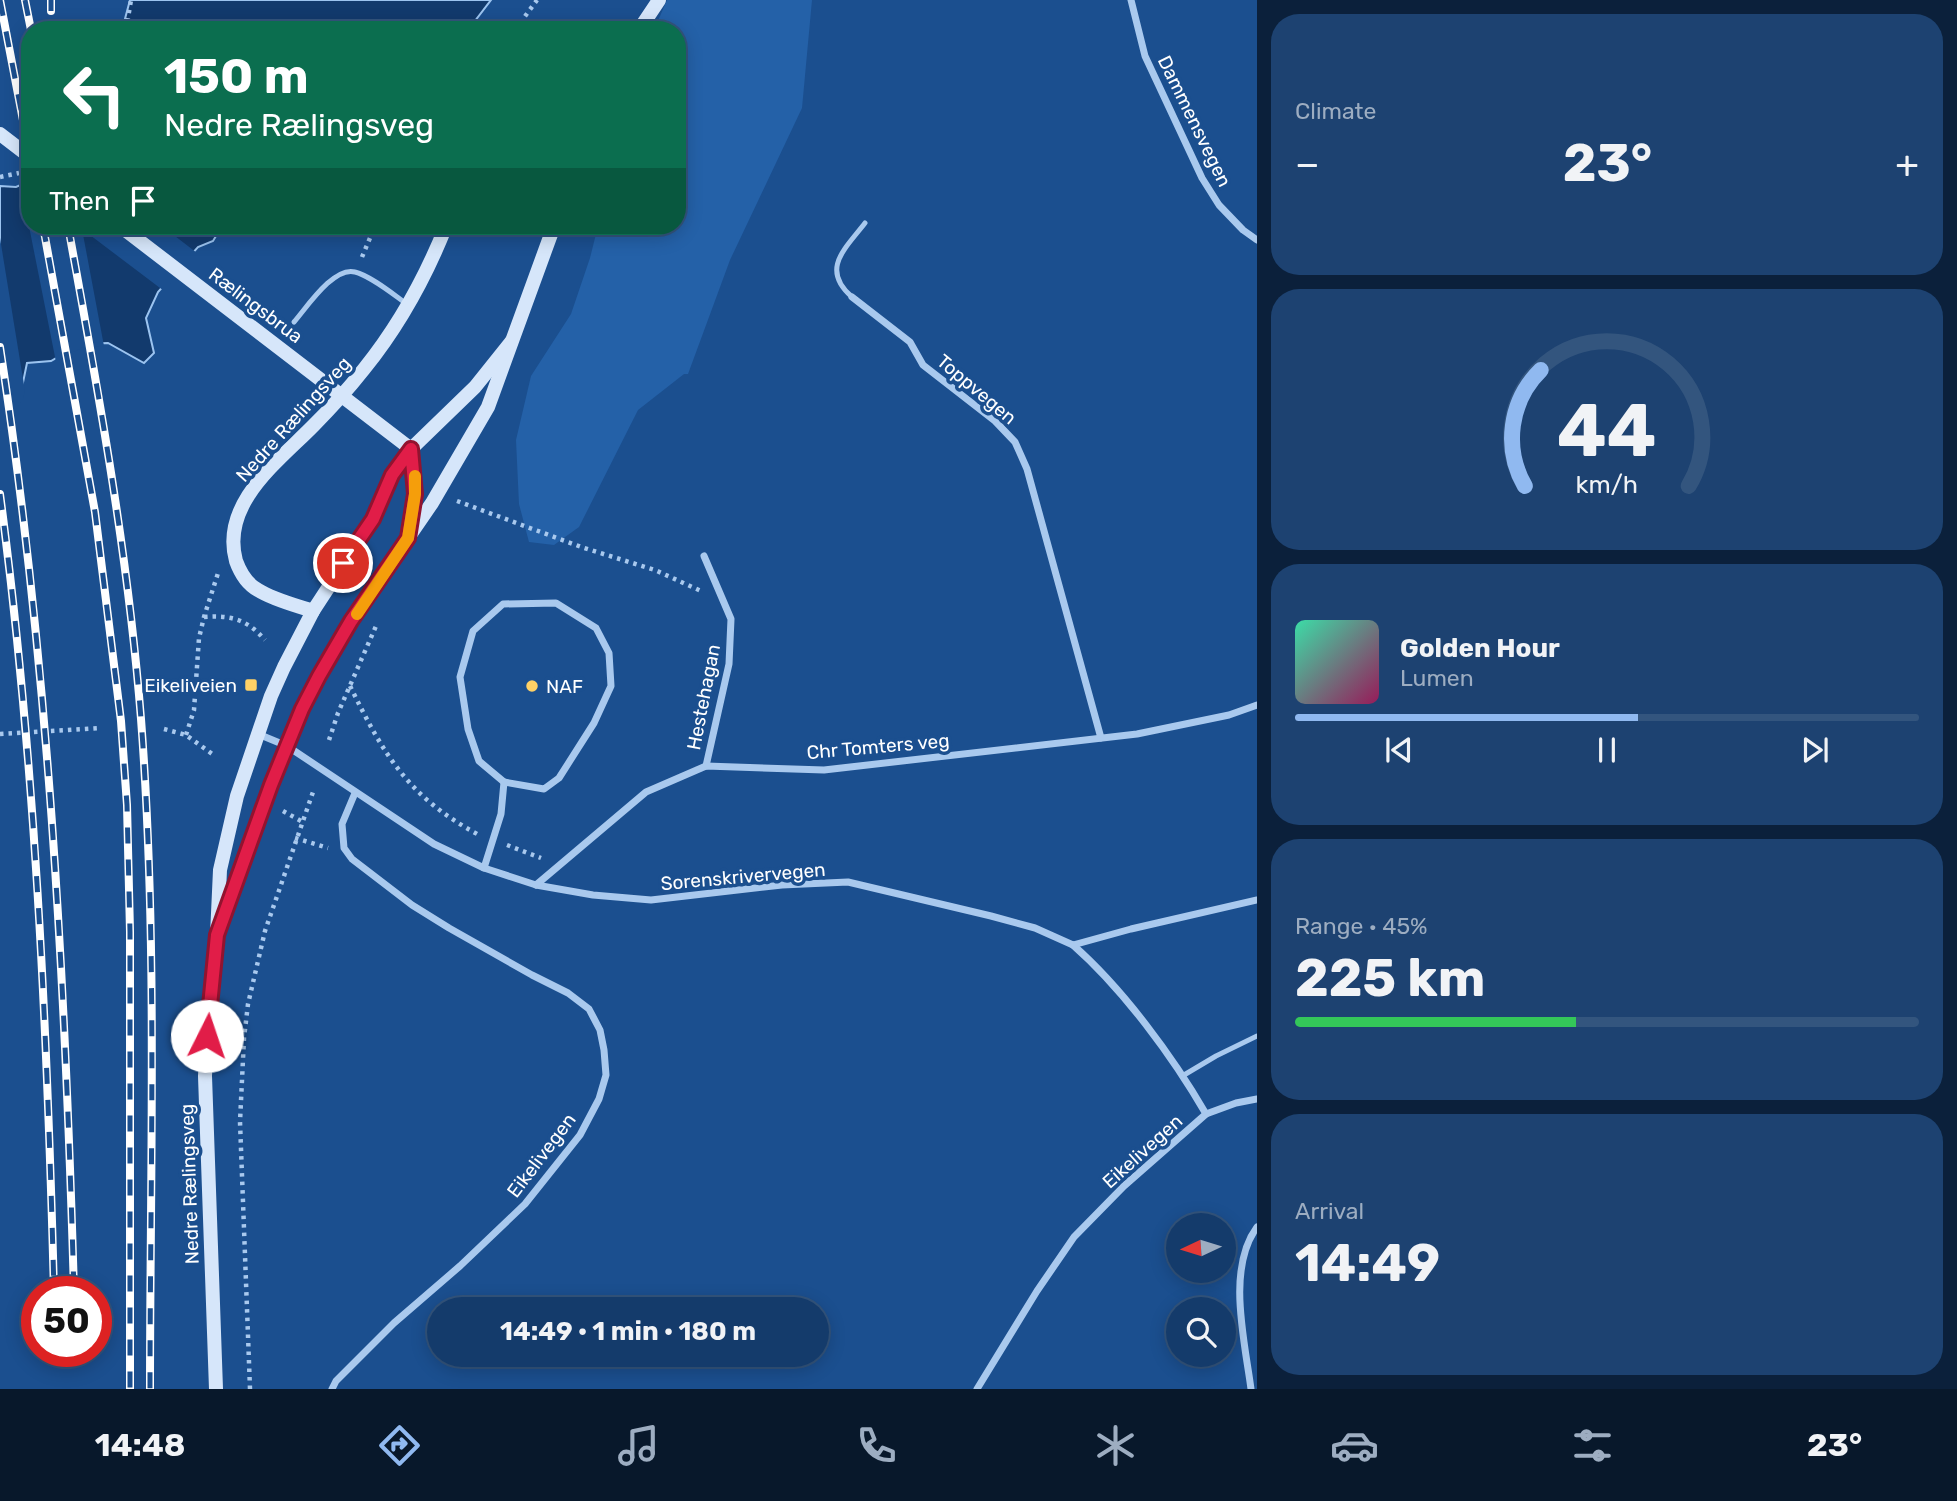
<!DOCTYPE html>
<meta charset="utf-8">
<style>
:root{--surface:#143b6b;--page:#1d4271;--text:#f1f3f6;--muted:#9dadc1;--line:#33557e;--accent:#90b9f0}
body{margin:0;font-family:Rubik,sans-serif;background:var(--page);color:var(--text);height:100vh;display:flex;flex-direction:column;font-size:26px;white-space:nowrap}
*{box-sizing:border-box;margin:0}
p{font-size:23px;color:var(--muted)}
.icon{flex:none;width:38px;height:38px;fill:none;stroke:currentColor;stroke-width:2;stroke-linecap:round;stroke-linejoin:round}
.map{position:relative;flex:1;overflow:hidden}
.drawer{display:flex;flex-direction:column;gap:14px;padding:14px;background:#0b203b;width:700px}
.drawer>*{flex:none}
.guide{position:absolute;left:21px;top:21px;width:665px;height:214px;border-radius:28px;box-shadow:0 4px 18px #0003,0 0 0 2px var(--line);background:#0b6e4f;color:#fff;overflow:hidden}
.needle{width:46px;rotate:266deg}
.buttons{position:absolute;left:1166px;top:1213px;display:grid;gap:14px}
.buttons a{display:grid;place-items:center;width:70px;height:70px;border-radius:50%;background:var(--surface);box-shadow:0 4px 18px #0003,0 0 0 2px var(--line);font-size:35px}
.speed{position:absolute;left:21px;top:1276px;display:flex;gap:14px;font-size:35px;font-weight:700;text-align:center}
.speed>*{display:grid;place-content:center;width:91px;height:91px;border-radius:50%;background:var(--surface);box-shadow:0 4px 18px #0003,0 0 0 2px var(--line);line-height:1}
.speed .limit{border:10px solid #d22;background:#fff;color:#111}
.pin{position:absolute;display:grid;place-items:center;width:60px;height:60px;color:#fff;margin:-30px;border:4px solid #fff;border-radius:50%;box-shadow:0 2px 7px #0007}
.me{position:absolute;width:77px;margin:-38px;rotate:4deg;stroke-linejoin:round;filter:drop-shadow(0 0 5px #0008)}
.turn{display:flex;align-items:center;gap:24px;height:147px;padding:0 28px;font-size:32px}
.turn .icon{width:91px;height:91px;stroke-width:2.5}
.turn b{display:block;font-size:49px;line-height:60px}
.then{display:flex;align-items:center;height:66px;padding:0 28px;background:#0003;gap:14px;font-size:26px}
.big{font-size:52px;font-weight:700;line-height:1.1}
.drawer .widget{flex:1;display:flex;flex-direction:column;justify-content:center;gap:10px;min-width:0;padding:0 24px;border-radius:28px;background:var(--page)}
.drawer .dial{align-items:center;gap:0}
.dial svg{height:182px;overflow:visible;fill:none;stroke:var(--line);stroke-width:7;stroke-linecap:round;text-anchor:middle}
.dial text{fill:var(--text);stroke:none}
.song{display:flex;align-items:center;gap:21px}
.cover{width:84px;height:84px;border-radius:10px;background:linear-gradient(135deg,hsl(160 70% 55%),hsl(330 70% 35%))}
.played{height:7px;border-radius:4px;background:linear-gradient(90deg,var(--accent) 55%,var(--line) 55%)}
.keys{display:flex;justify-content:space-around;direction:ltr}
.heat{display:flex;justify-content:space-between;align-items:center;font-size:38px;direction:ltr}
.charge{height:10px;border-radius:5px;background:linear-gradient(90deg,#34c759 45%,var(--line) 0)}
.trip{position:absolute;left:427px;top:1297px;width:402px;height:70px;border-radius:35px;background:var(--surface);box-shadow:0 4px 18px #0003,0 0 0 2px var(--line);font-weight:700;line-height:70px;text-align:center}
.dock{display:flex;height:112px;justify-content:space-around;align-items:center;background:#08182b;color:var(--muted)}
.dock .icon{width:49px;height:49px}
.dock .current{color:var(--accent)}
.dock b{font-size:32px;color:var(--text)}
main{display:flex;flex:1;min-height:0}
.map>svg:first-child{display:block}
</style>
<main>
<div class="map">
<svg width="1257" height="1389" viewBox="0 0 1257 1389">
<rect width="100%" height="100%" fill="#1b4f8f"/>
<polygon fill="#2461a8" points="667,0 812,0 802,108 730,260 688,374 684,374 638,410 579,527 554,545 529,542 519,504 516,440 531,376 571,314 590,258 598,226 677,226 677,30 654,30"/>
<g fill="#123a6d" stroke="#9cc4f0" stroke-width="2">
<polygon points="130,0 491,0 468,30 122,30"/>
<polygon points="30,181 30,226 222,226 213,241 198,247 158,292 146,318 154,353 144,363 108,343 80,344 51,361 27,363 20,397 0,429 0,186 16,187"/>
</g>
<g fill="#1b4f8f">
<polygon points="30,178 30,226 162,226 197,253 164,291 82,229 104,346 81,348 56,362 20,181"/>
<polygon points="0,238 25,391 23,399 0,432"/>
</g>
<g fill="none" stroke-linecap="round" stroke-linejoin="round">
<g stroke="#a9c9ee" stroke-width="4.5" stroke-dasharray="3.5 5" stroke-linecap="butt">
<polyline points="126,30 131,0"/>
<polyline points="515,30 537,0"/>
<polyline points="0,177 19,173"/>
<polyline points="362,257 375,226"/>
<polyline points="457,501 584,548 655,570 701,591"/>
<path d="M 204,617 C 230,615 247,619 265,640"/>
<path d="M 350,686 C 384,755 408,797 479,835"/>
<polyline points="164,729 186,735 215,756"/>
<polyline points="0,734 101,728"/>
<polyline points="186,735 194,710 199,638 204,617 219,570"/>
<polyline points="329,740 338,713 376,626"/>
<polyline points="283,811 301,821"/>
<polyline points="295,838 328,848"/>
<polyline points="507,845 541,858"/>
<polyline points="250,1389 240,1122 244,1038 248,1004 265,931 313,792"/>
</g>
<g stroke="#a9c9ee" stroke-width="5">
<path d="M 852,297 C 820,269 845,249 865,223"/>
<path d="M 294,322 C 307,307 334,266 355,272 C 371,276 394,295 407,304"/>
<polyline points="1184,1075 1216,1056 1257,1036"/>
</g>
<g stroke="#a9c9ee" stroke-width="7">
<polyline points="1131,0 1145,56 1202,178 1219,205 1243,230 1257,240"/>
<polyline points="852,297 910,342 923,365 995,421 1015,442 1027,469 1101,738"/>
<polyline points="704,556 731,619 729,664 706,766"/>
<polygon points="556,603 596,628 609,653 611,686 594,723 559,778 544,789 504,782 479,761 468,729 460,677 473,631 503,604"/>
<polyline points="258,734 287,746 434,844 484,868 536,885 593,895 651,900 782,885 848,882 991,916 1035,928 1073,945 1131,929 1257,900"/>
<polyline points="484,868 501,814 504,782"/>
<polyline points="536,885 646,792 706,766 824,770 1137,734 1229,715 1257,705"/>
<polyline points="1206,1114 1236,1103 1257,1099"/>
<polyline points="332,1389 336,1381 394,1323 460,1266 525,1204 580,1135 599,1099 606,1075 604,1050 600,1030 589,1009 568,993 532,975 449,928 412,905 352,859 344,848 342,824 355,793"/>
<path d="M 977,1389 L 1037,1291 L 1074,1237 L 1124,1186 L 1206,1114 C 1173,1057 1123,989 1073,945"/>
<path d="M 1251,1389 C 1245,1342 1226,1269 1257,1227"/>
</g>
<g stroke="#d6e6fa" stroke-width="14">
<polyline points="639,30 659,0"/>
<polyline points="0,134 30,157"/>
<polyline points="120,226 411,449 415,494 409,531"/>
<path d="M 313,611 C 295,605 274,600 258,590 C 247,584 240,572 236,561 C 220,503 279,461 314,425 C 332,407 349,388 364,369 C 398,327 426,276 446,226"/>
<polyline points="223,921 270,785 302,709 351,621 432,503 488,407 554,226"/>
<polyline points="216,1389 205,1076 208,1016 217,935 220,870 237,796 271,696 284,667 313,611 373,519 392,475 411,449 475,387 511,342"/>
</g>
<defs>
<g id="rail">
<polyline points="0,0 30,157"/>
<polyline points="25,0 31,30"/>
<polyline points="51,0 51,11"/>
<polyline points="43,226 95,512 121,721 127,805 130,932 130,1389"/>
<path d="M 68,226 C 98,390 128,553 141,719 C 158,941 150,1167 150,1389"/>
<path d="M 0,347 C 48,660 65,975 74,1292"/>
<path d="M 0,494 C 35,758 47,1025 54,1292"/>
</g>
</defs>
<use href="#rail" stroke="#fff" stroke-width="8"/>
<use href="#rail" stroke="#1b4f8f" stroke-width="5" stroke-dasharray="16" stroke-linecap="butt"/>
</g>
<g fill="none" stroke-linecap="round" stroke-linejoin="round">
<defs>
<polyline id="route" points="207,1036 217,935 271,785 302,709 319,676 351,621 408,538 415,494 411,449 392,475 373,519 343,563"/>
</defs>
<use href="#route" stroke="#92132f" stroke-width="18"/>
<use href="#route" stroke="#e11d48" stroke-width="12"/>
<polyline stroke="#f59e0b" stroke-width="12" points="357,614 408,538 415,494 415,476"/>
</g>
<g fill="#ffd166" stroke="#1b4f8f" stroke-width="2.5">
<rect x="244" y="678" width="14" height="14" rx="3.5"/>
<circle cx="532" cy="686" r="7"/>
</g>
<g text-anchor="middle" stroke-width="7" stroke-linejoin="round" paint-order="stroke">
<g font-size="19" fill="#fff" stroke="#1b4f8f">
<text transform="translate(1195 121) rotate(64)" y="7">Dammensvegen</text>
<text transform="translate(256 305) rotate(37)" y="7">Rælingsbrua</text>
<text transform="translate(977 389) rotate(40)" y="7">Toppvegen</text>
<text transform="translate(293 419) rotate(-48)" y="7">Nedre Rælingsveg</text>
<text transform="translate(703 697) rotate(-79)" y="7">Hestehagan</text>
<text transform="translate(878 746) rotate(-5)" y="7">Chr Tomters veg</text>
<text transform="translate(743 876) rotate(-5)" y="7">Sorenskrivervegen</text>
<text transform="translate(1142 1151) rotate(-42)" y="7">Eikelivegen</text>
<text transform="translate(541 1155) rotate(-53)" y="7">Eikelivegen</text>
<text transform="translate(189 1184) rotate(-92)" y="7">Nedre Rælingsveg</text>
</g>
<g font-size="19" fill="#fff" stroke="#1b4f8f" text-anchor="end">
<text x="237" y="692">Eikeliveien</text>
<text x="546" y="693" text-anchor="start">NAF</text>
</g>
</g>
</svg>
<div class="buttons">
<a><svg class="needle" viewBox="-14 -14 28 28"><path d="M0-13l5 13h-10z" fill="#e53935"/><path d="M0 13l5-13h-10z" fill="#9dadc1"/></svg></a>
<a><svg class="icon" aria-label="search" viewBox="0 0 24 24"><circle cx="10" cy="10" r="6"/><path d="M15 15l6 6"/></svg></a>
</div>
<div class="speed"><div class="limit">50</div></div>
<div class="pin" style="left:343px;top:563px;background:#d93025"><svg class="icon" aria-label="arrive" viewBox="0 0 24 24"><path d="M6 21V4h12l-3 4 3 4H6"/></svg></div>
<svg class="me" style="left:207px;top:1036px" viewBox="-20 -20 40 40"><circle r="19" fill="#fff"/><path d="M0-13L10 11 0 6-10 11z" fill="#e11d48"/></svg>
<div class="trip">14:49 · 1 min · 180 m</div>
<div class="guide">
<div class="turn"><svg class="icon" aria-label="left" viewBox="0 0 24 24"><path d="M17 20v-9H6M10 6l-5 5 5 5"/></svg><div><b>150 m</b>Nedre Rælingsveg</div></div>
<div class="then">Then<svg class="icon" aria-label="arrive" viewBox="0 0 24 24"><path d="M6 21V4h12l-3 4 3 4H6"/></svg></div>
</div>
</div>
<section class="drawer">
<div class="widget"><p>Climate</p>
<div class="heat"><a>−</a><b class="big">23°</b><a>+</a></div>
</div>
<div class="widget dial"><svg viewBox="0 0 100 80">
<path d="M14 69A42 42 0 1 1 86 69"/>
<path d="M14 69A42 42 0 0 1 21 18" stroke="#90b9f0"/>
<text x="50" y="56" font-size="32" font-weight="700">44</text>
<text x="50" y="72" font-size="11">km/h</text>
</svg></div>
<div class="widget">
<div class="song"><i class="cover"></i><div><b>Golden Hour</b><p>Lumen</p></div></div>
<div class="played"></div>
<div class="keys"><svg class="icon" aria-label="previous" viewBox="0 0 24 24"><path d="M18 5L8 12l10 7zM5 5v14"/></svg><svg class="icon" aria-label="pause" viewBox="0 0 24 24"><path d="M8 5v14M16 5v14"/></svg><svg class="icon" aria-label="next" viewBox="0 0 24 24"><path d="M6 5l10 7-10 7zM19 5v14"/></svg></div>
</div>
<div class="widget"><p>Range · 45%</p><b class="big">225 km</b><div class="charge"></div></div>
<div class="widget"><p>Arrival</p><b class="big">14:49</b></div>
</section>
</main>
<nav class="dock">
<b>14:48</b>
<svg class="icon current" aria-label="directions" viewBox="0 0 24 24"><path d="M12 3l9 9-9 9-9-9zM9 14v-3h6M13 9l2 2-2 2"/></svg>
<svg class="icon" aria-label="music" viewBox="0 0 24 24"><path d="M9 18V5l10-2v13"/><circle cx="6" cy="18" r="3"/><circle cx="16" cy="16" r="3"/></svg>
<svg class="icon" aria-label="phone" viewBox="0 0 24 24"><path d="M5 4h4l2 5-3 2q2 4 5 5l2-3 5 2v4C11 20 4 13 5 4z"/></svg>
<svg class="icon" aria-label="climate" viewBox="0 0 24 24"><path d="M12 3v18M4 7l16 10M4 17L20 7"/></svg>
<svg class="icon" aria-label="car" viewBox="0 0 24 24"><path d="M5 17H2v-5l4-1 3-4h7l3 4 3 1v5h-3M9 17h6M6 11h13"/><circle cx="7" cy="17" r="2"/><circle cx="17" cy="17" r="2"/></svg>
<svg class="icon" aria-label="filters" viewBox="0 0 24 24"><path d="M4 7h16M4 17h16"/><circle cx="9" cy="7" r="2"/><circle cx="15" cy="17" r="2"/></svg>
<b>23°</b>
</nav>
